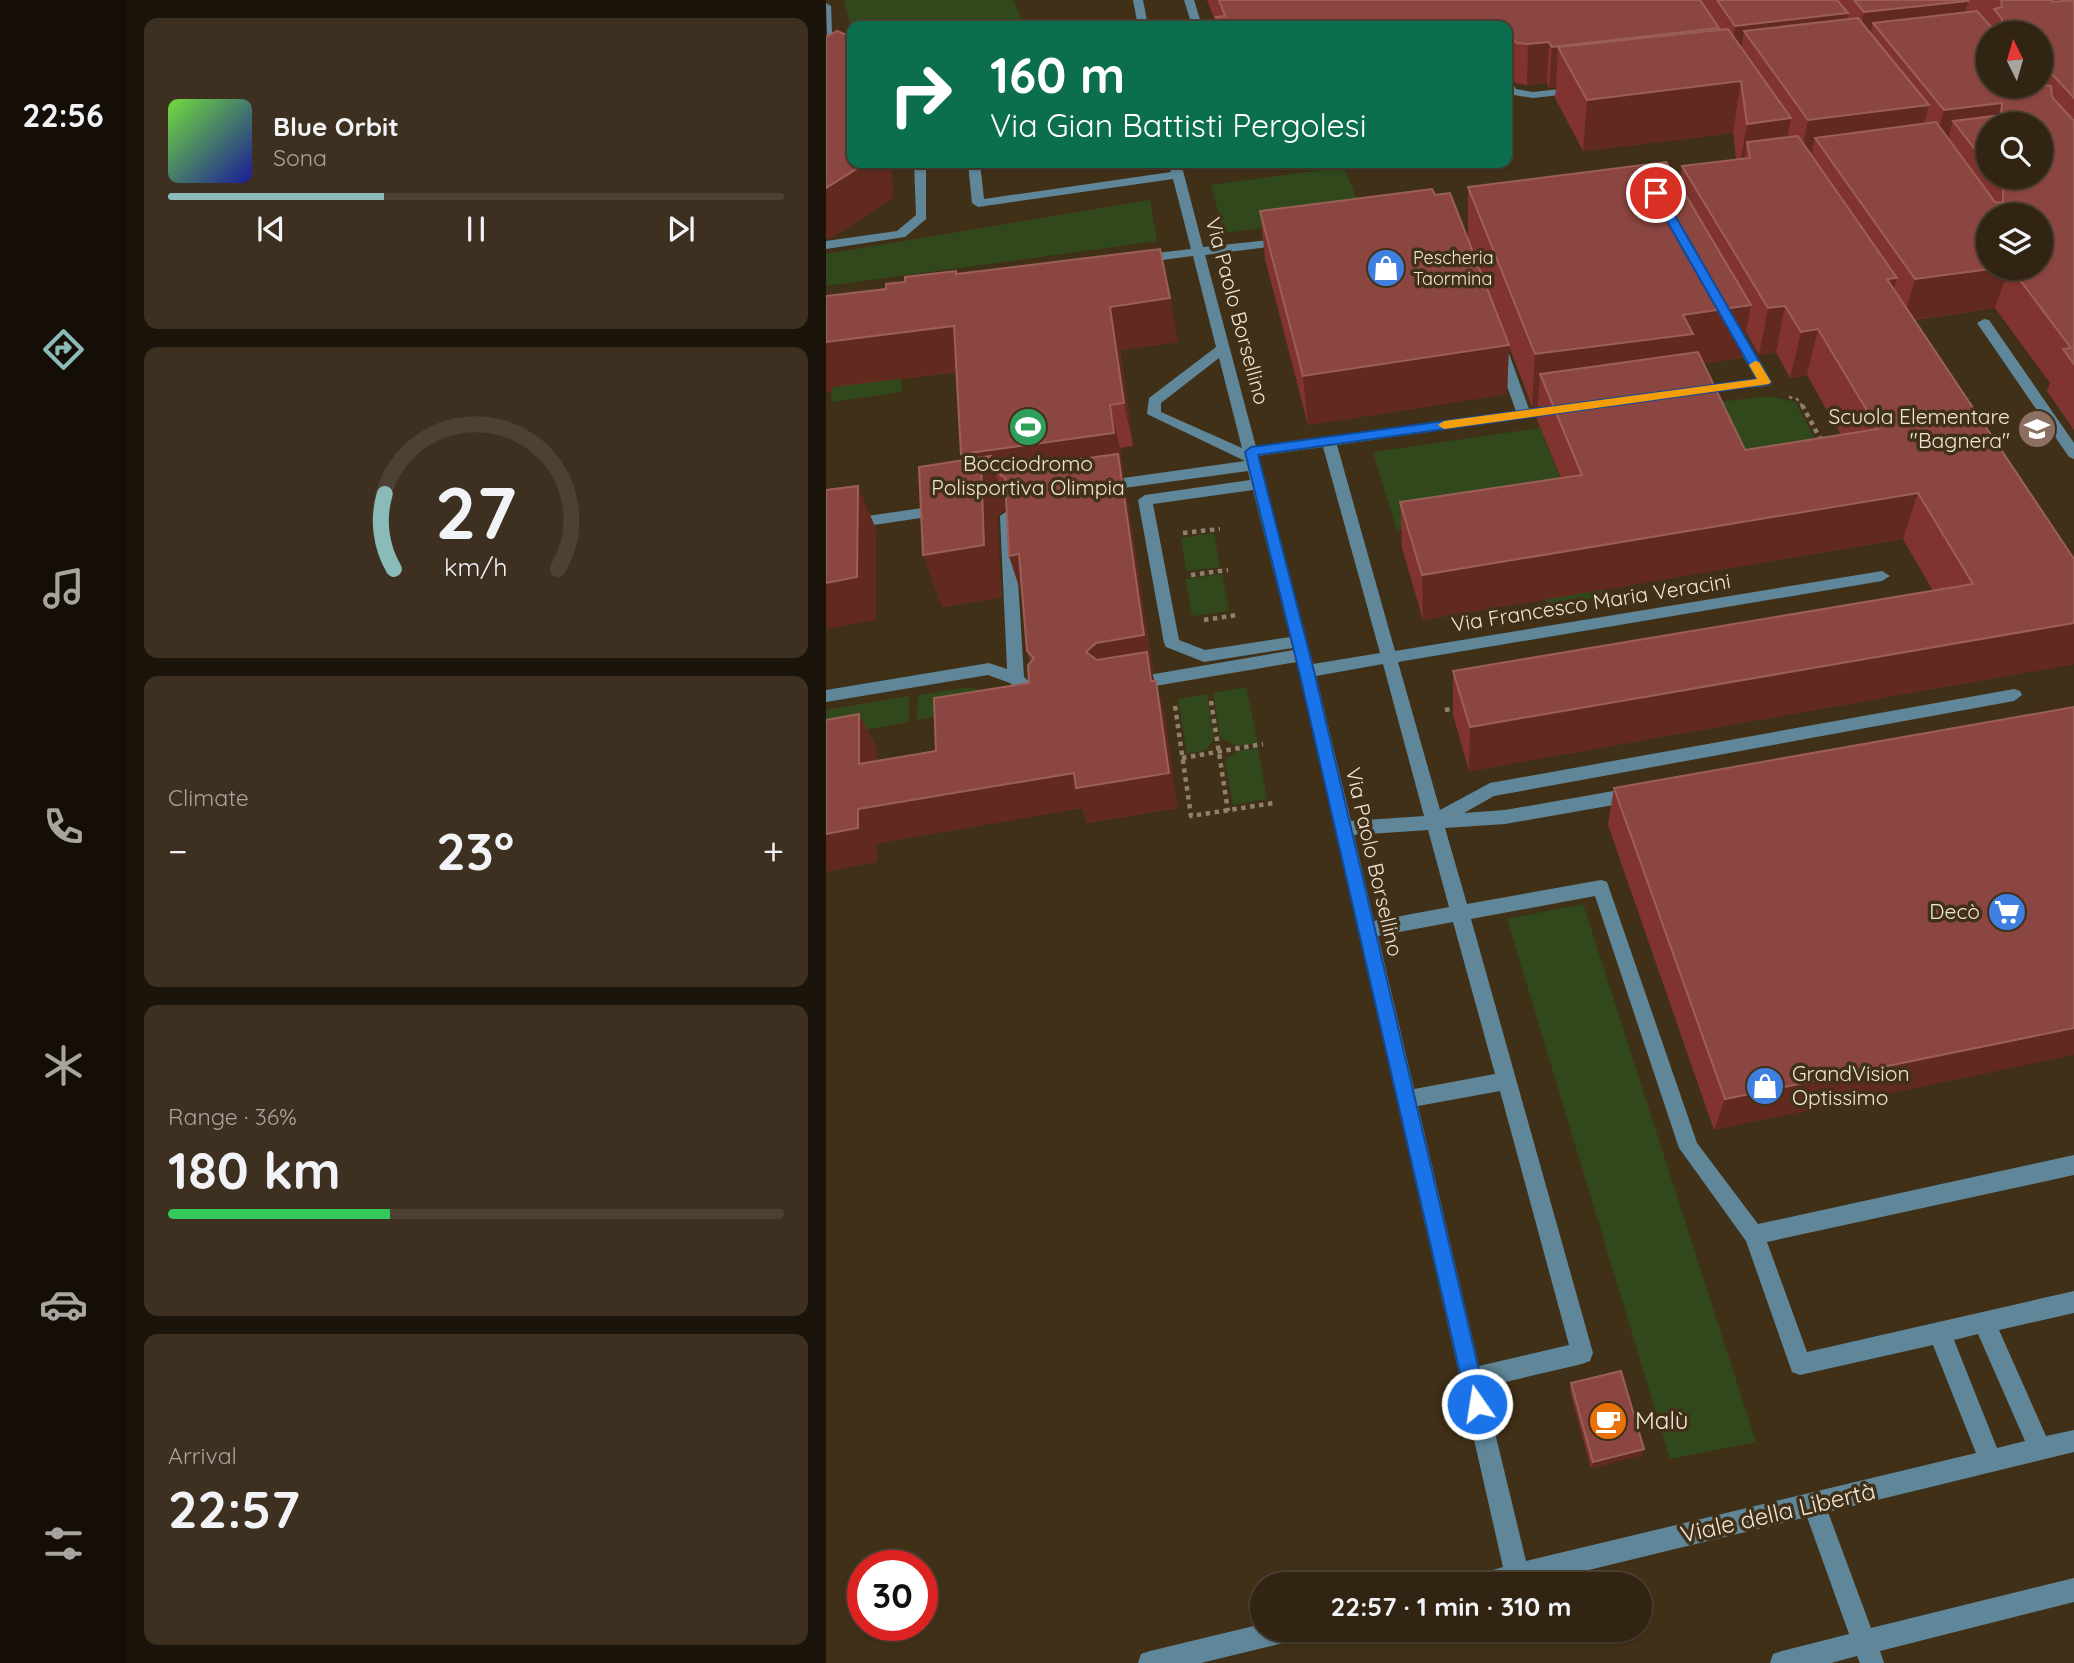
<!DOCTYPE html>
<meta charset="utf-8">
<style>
:root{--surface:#312412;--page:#3d3020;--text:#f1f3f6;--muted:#a8a49f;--line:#4c4132;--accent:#8bbbb9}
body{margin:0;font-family:Quicksand,sans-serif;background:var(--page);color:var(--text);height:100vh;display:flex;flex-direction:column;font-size:26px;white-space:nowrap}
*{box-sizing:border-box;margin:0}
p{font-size:23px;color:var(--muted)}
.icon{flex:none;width:38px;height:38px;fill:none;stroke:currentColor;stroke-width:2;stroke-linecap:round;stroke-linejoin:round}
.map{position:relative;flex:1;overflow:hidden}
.drawer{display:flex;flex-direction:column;gap:18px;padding:18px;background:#1b140a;width:700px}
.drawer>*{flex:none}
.hud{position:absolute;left:21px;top:21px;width:665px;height:147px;border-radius:14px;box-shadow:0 2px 5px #0004,0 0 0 2px var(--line);background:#0b6e4f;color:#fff;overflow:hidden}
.needle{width:46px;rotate:355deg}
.controls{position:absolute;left:1150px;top:21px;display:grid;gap:14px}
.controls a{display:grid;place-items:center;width:77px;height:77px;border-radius:50%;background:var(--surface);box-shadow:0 2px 5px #0004,0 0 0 2px var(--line);font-size:35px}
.speed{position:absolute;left:21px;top:1550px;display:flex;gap:14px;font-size:35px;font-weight:700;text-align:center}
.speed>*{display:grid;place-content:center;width:91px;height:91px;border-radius:50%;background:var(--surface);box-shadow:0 2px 5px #0004,0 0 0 2px var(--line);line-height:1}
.speed .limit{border:10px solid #d22;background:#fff;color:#111}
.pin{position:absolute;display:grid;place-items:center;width:60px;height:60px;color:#fff;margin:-30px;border:4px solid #fff;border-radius:50%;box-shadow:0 2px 7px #0007}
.me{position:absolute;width:77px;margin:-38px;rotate:347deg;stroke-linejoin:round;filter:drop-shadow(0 0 5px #0008)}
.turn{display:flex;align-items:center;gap:24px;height:147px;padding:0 28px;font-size:32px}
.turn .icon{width:91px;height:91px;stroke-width:2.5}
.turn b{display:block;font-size:49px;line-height:60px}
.big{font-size:52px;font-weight:700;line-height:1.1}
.drawer .card{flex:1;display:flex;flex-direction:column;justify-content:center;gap:10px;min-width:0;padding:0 24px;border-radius:14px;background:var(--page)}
.drawer .dial{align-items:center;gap:0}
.dial svg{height:182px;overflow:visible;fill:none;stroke:var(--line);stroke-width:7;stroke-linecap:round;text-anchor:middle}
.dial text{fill:var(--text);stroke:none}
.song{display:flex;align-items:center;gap:21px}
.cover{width:84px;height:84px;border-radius:10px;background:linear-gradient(135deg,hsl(100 70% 55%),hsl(240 70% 35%))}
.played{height:7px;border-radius:4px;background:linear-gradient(90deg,var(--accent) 35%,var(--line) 35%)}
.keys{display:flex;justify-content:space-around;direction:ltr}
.heat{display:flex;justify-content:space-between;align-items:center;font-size:38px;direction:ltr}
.charge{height:10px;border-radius:5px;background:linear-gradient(90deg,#34c759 36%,var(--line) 0)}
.trip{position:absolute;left:424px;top:1572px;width:402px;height:70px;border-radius:35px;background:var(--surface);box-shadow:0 2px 5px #0004,0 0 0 2px var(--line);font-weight:700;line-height:70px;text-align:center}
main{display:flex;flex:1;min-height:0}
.dock{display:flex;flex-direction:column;width:126px;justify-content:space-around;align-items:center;background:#140e07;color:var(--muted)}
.dock .icon{width:49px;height:49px}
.dock .active{color:var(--accent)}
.dock b{font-size:32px;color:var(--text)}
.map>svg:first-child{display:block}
</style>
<main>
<nav class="dock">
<b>22:56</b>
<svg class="icon active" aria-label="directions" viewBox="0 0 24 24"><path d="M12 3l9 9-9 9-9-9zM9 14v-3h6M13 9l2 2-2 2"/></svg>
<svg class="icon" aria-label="music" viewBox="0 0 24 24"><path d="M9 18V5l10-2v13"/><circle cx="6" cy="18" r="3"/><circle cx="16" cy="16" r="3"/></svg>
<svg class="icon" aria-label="phone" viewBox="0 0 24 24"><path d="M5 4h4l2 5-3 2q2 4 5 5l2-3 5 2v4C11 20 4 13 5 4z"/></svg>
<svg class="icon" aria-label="climate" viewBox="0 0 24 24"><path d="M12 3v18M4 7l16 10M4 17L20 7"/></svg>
<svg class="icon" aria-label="car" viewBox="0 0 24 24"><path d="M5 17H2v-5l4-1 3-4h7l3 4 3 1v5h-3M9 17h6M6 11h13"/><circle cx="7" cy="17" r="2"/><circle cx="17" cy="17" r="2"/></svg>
<svg class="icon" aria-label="filters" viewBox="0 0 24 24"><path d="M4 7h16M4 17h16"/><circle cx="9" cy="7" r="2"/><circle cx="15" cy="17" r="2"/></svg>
</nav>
<section class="drawer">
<div class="card">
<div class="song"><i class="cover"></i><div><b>Blue Orbit</b><p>Sona</p></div></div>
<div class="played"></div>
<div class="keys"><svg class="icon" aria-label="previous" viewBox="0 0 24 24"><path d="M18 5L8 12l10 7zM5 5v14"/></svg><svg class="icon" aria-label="pause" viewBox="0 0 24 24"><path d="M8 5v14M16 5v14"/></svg><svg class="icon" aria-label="next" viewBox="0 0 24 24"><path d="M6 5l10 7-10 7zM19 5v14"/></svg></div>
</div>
<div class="card dial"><svg viewBox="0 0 100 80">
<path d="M14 69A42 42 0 1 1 86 69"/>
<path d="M14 69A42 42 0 0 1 10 36" stroke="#8bbbb9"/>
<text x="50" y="56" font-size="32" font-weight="700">27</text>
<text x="50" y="72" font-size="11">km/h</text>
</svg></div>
<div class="card"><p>Climate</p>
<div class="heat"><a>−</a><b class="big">23°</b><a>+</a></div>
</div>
<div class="card"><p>Range · 36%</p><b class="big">180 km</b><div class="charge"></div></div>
<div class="card"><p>Arrival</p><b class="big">22:57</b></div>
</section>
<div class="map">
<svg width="1248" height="1663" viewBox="0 0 1248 1663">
<rect width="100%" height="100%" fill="#413018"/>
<g fill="#30481c">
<polygon points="18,0 187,0 199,26 26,26 26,32"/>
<polygon points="517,167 538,215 398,233 385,185"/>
<polygon points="324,200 331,241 0,286 0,254"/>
<polygon points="9,317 75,379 76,392 5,402"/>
<polygon points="943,396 969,402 1002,463 913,477 876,404"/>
<polygon points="714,428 781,596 722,606 687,513 571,531 547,452"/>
<polygon points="388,533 394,567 360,571 355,538"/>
<polygon points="396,574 403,611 366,616 360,579"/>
<polygon points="144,687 164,693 172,707 91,720 92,695"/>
<polygon points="420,687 432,743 410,746 394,737 387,693"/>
<polygon points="381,694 388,739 380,750 361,754 352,699"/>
<polygon points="83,696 83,722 0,737 0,710"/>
<polygon points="432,748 441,799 407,805 399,760 412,751"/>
<polygon points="757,904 930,1442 844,1459 681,919"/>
</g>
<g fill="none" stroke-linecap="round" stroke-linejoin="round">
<polyline stroke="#8f806d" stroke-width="2.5" stroke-dasharray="3.5 3.5" stroke-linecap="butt" points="963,397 971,399 977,407"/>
<g stroke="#8f806d" stroke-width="4.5" stroke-dasharray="4.5 4.5" stroke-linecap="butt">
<polyline points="976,405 996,442"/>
<polyline points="357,533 394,529"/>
<polyline points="365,575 402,570"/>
<polyline points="378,620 411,615"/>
<polyline points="385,701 402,811"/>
<polyline points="349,706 365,816 448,803"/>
<polyline points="619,710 632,708"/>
<polyline points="356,758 437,744"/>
</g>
<g fill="#5f8799" fill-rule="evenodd">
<polygon points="307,0 317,0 322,26 312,26"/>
<polygon points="358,0 368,0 376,26 366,26"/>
<polygon points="0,3 5,6 7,58 2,61"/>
<polygon points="681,80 685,81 690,89 707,92 752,87 758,90 752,93 707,98 682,94"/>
<polygon points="88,163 100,163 100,219 79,237 0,249 0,241 71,231 90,215"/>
<path d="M 142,163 L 154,163 L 158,199 L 345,172 L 343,163 L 355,163 L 377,247 L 462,238 L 464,241 L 458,245 L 379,255 L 430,447 L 690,411 L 667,348 L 674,344 L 681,348 L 703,409 L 739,406 L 739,412 L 734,413 L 511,445 L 569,651 L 1056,571 L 1064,576 L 1056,581 L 572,662 L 614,810 L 664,783 L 1188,689 L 1194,691 L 1196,695 L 1188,701 L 668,796 L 638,813 L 679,810 L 810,787 L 816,789 L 819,794 L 816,799 L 810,801 L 679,824 L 619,828 L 641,904 L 775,880 L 781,882 L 871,1143 L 932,1224 L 1248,1155 L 1248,1175 L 941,1242 L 981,1352 L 1248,1291 L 1248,1313 L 1173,1330 L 1220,1436 L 1248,1430 L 1248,1452 L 1002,1512 L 1045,1628 L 1248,1578 L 1248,1602 L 1054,1651 L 1058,1663 L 1034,1663 L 1031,1656 L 1005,1663 L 944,1663 L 947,1654 L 956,1651 L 1023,1634 L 981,1517 L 705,1584 L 643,1584 L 647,1576 L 677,1567 L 471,662 L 305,690 L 297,684 L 305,678 L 468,650 L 467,648 L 378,662 L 340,647 L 338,643 L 312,500 L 319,495 L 424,480 L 422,471 L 276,491 L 269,486 L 276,481 L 419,461 L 321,414 L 323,398 L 390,347 L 367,256 L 313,263 L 307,259 L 313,255 L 365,249 L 347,179 L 152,207 L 146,203 ZM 393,358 L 416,448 L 335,412 L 335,403 ZM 497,447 L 554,653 L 487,664 L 432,456 ZM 427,490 L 464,637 L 379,650 L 353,640 L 327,504 ZM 557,664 L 598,816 L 525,821 L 490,676 ZM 602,830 L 623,907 L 548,921 L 528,835 ZM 769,896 L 853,1148 L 920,1241 L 966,1372 L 974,1375 L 1107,1345 L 1150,1453 L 700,1561 L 658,1387 L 756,1364 L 764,1361 L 767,1353 L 645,919 ZM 627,922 L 669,1074 L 588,1089 L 552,936 ZM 674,1091 L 743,1345 L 653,1366 L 592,1106 ZM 1152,1334 L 1199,1441 L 1171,1448 L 1128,1340 Z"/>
<polygon points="1158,319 1163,320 1248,443 1248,459 1243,457 1151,323"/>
<polygon points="905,320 912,324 946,382 939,386 861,394 859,391 866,387 930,379 898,324"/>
<polygon points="117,505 122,506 124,510 122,514 0,532 0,522"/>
<polygon points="181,511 188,516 198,677 217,695 215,699 203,699 184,683 162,675 0,702 0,690 163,663 181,669 174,516"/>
<polygon points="436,1624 436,1629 477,1629 474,1638 465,1641 375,1663 312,1663 315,1654 324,1651"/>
</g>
</g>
<g fill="#80332f" fill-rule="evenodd">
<path d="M 381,0 L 1248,0 L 1248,430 L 1221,391 L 1224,383 L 1169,308 L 1088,320 L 1248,559 L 1248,664 L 643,771 L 627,715 L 627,671 L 1107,591 L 1077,539 L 597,620 L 576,548 L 574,502 L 735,478 L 711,420 L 712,406 L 706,407 L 683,346 L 681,394 L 482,425 L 439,259 L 434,211 L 609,195 L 642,239 L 642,187 L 853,185 L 856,166 L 910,159 L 907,133 L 757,151 L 729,98 L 730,87 L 723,88 L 721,83 L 701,85 L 690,83 L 682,77 L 681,79 L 681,26 L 391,26 ZM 1162,33 L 1214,33 L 1214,86 ZM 1162,124 L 1214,177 L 1162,177 ZM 1214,215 L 1214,268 L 1162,268 ZM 920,332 L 933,355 L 950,352 L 964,378 L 981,375 L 1015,435 L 919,450 L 877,363 L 915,358 Z"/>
<polygon points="130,271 131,274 344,298 352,342 294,350 307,446 294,448 298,476 297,476 300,491 327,671 326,672 339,717 351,808 261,823 256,808 51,843 51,862 33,714 51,750 51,761 110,751 203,683 204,662 201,651 196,593 183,556 181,507 177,494 176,494 180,509 171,516 175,597 116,607 137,460 135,454 130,372 6,387 6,391 0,392 60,289 79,282"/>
<polygon points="1248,707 888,1130 782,825 788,788"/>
<polygon points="745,1383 816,1455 765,1468 744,1390"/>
</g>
<g fill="#622a1e">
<polygon points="1142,1 1131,41 1047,23 1041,51 1029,52 1038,12"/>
<polygon points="1022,13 1013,54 918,31 913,65 903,66 909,26"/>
<polygon points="543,20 543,26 508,26"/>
<polygon points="893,28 887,69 732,47 730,87 723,88 726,47"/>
<polygon points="683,37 682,77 681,79 681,39"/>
<polygon points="723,42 721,83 701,85 702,44"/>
<polygon points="915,81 907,133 757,151 761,100"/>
<polygon points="1176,103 1170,124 1127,121 1119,150 1107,151 1118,110"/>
<polygon points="1103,105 1090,153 989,138 983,167 972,168 982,120"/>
<polygon points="965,118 955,170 921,142 916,175 912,175 921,124"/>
<polygon points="40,163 66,163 67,198 6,238 0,239 0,188"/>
<polygon points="424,163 460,163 425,168"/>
<polygon points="1172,268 1183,268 1169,308 1077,321 1089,279"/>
<polygon points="1071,278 1058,324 1061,279"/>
<polygon points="344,298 352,342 294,350 307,446 298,403 284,307"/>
<polygon points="925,305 915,358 862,366 714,374 712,406 706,407 709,354 857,315"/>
<polygon points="959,306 950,352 933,355 942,308"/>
<polygon points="128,326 142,370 6,387 6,391 0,392 0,342"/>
<polygon points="992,329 981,375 964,378 975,332"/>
<polygon points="683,345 681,394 482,425 477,376"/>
<polygon points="284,405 294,448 298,476 297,476 300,491 327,671 326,672 330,688 270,688 179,478 169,471 180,509 171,516 175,597 116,607 97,555 149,498 135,454"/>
<polygon points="32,486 50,529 50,620 0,629 0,583"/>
<polygon points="1092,493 1077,539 597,620 596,575"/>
<polygon points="193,554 205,592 195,593 183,556"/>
<polygon points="1248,623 1248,664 643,771 644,727"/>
<polygon points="330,681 339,717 351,808 261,823 256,808 51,843 51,862 0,872 0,834 32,809"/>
<polygon points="33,714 51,750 51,799 33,764"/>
<polygon points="1248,1028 1248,1055 888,1130 899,1099"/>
<polygon points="818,1449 816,1455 765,1468 767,1462"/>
</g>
<g fill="#8c4641" stroke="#9c5f58" stroke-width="2">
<polygon points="393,0 874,0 893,28 726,47 723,42 702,44 691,43 683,37 681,39 681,26 546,26 543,20 508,26 392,26 390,17 399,16"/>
<polygon points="891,0 1011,0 1022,13 909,26"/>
<polygon points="1028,0 1141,0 1142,1 1038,12"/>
<polygon points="1175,0 1226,0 1227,2 1248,0 1248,98 1214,61 1214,33 1162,33 1162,86 1214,86 1214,83 1216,85 1225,86 1226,97 1248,121 1248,364 1237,349 1245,348 1185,268 1214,268 1214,215 1162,215 1162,268 1172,268 1089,279 989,138 1110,122 1169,202 1177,203 1177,187 1170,177 1214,177 1214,124 1162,124 1162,166 1127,121 1175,115 1176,103 1118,110 1047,23 1151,11 1168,30 1175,31 1176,19 1168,9 1176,7"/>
<polygon points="1032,18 1103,105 982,120 918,31"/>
<polygon points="902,29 965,118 921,124 915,81 761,100 732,47"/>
<polygon points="11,31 26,37 26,163 40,163 0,188 0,37"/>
<polygon points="972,136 1071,278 1061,279 1248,559 1248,623 644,727 627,671 1147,584 1092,493 596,575 574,502 756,475 714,374 872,352 919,450 1052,429 992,329 975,332 959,306 942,308 856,166 924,158 921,142"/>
<polygon points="840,162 925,305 857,315 867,334 709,354 642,187"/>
<polygon points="606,189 609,195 624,193 683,345 477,376 434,211"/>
<polygon points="334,249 344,298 284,307 298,403 284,405 288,433 135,454 128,326 0,342 0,296 60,289 60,284 79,282 79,277 130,271 130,274"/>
<polygon points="292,454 318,635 270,643 260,652 271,660 321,652 325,681 330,681 343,773 250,788 248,773 32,809 32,828 0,834 0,720 33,714 33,764 110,751 108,698 203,683 202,665 208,658 201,651 193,554 183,556 179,478 169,471"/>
<polygon points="164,456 155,464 158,545 97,555 93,467"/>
<polygon points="32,486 31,577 0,583 0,490"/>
<polygon points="1248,707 1248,1028 899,1099 788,788"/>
<polygon points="795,1371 818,1449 767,1462 745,1383"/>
</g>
<polygon fill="#1a73e8" stroke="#114b97" stroke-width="2" points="830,190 836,193 945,382 943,384 432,455 488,671 661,1404 658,1411 651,1414 644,1411 641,1404 473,671 419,452 425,447 931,379 825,193"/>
<polygon fill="#f59e0b" points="929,361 933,362 945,382 943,384 618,429 612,425 618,421 931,379 923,365"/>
<defs>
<symbol id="shop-disc" viewBox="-11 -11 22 22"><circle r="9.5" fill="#3f7fe0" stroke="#413018"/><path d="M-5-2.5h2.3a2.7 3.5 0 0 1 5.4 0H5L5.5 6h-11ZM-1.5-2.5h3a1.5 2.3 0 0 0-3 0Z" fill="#fff"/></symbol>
<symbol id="stadium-disc" viewBox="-11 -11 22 22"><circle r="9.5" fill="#2e9e5b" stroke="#413018"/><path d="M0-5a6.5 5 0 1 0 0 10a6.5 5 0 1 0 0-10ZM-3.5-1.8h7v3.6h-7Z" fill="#fff"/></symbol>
<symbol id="school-disc" viewBox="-11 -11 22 22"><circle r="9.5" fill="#8d6e63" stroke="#413018"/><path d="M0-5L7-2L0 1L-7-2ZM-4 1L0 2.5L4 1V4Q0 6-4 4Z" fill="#fff"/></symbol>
<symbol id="supermarket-disc" viewBox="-11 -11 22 22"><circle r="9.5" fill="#3f7fe0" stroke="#413018"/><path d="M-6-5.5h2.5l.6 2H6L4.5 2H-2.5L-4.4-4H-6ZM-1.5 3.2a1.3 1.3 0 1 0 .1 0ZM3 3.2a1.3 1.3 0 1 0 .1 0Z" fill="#fff"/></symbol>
<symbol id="cafe-disc" viewBox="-11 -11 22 22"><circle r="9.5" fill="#e8710a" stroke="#413018"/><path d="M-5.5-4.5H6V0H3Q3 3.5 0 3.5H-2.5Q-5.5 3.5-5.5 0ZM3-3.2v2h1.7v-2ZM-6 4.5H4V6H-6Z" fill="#fff"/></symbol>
</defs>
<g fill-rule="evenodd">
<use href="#shop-disc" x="538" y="246" width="44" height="44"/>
<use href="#stadium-disc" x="180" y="405" width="44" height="44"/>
<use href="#school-disc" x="1189" y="407" width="44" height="44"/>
<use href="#supermarket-disc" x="1159" y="890" width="44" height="44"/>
<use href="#shop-disc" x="917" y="1064" width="44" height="44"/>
<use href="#cafe-disc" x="760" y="1399" width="44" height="44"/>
</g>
<g text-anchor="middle" stroke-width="7" stroke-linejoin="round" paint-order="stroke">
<g font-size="18" fill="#efe4d6" stroke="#413018" text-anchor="start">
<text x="587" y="264">Pescheria<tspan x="587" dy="21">Taormina</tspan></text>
</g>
<g font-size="21" fill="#efe4d6" stroke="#413018">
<text transform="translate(411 311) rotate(75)" y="7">Via Paolo Borsellino</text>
<text transform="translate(765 603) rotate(-9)" y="7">Via Francesco Maria Veracini</text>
<text transform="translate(548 862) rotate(77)" y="7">Via Paolo Borsellino</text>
</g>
<g font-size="21" fill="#efe4d6" stroke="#413018" text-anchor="end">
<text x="1184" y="424">Scuola Elementare<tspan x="1184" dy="24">"Bagnera"</tspan></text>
<text x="202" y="471" text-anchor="middle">Bocciodromo<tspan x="202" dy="24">Polisportiva Olimpia</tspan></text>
<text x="1154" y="919">Decò</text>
<text x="966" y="1081" text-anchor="start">GrandVision<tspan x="966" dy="24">Optissimo</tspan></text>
</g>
<g font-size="24" fill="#efe4d6" stroke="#413018" text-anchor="start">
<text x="809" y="1429">Malù</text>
</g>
<g font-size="24" fill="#efe4d6" stroke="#413018">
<text transform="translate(952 1513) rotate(-13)" y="8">Viale della Libertà</text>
</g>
</g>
</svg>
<div class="controls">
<a><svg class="needle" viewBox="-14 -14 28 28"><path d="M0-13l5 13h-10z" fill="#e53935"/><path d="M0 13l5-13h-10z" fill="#a8a49f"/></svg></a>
<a><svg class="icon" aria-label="search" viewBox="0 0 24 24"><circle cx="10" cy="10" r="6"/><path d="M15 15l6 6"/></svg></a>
<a><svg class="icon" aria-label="layers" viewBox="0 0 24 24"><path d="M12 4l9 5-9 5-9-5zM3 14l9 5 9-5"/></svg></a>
</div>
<div class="speed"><div class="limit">30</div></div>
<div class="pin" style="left:830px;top:193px;background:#d93025"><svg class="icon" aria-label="arrive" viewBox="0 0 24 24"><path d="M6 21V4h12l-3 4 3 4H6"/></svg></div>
<svg class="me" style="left:651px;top:1404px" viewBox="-20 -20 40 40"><circle r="17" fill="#1a73e8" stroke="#fff" stroke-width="3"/><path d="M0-11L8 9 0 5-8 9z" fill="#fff"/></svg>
<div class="trip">22:57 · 1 min · 310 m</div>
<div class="hud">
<div class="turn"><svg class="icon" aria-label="right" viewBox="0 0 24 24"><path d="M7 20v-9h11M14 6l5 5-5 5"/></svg><div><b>160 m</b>Via Gian Battisti Pergolesi</div></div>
</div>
</div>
</main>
